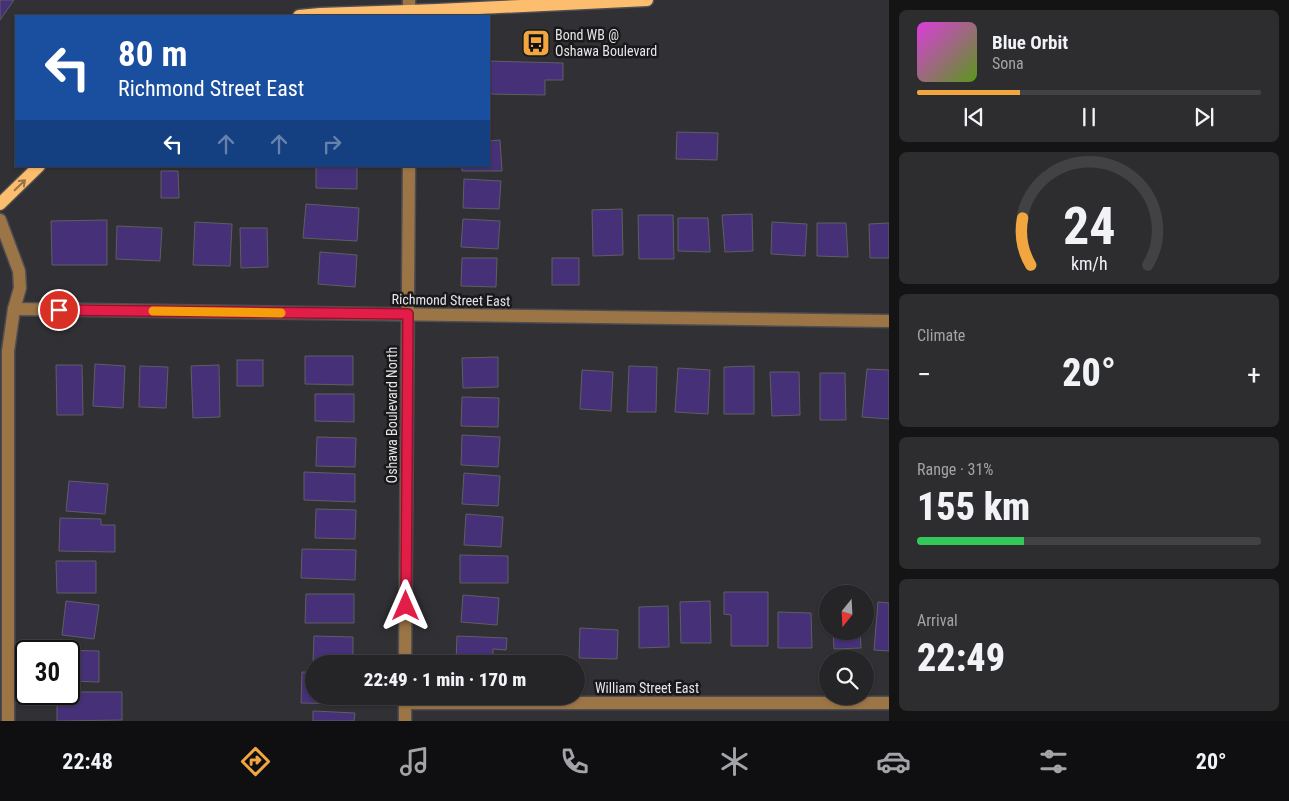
<!DOCTYPE html>
<meta charset="utf-8">
<style>
:root{--surface:#252427;--page:#2d2c2f;--text:#f1f3f6;--muted:#a3a4a7;--line:#424144;--accent:#f1a640}
body{margin:0;font-family:"Roboto Condensed",sans-serif;background:var(--page);color:var(--text);height:100vh;display:flex;flex-direction:column;font-size:19px;white-space:nowrap}
*{box-sizing:border-box;margin:0}
p{font-size:16px;color:var(--muted)}
.icon{flex:none;width:28px;height:28px;fill:none;stroke:currentColor;stroke-width:2;stroke-linecap:round;stroke-linejoin:round}
.map{position:relative;flex:1;overflow:hidden}
.side{display:flex;flex-direction:column;gap:10px;padding:10px;background:#141415;width:400px}
.side>*{flex:none}
.hud{position:absolute;left:15px;top:15px;width:475px;height:152px;border-radius:0px;box-shadow:0 1px 4px #0004,0 0 0 1px var(--line);background:#1a4fa0;color:#fff;overflow:hidden}
.needle{width:32px;rotate:198deg}
.tools{position:absolute;left:819px;top:585px;display:grid;gap:10px}
.tools a{display:grid;place-items:center;width:55px;height:55px;border-radius:50%;background:var(--surface);box-shadow:0 1px 4px #0004,0 0 0 1px var(--line);font-size:25px}
.speed{position:absolute;left:15px;top:640px;display:flex;gap:10px;font-size:25px;font-weight:700;text-align:center}
.speed>*{display:grid;place-content:center;width:65px;height:65px;border-radius:50%;background:var(--surface);box-shadow:0 1px 4px #0004,0 0 0 1px var(--line);line-height:1}
.speed .limit{border:2px solid #111;border-radius:8px;background:#fff;color:#111}
.pin{position:absolute;display:grid;place-items:center;width:42px;height:42px;color:#fff;margin:-21px;border:2px solid #fff;border-radius:50%;box-shadow:0 1px 5px #0007}
.me{position:absolute;width:55px;margin:-28px;rotate:0deg;stroke-linejoin:round;filter:drop-shadow(0 0 4px #0008)}
.turn{display:flex;align-items:center;gap:18px;height:105px;padding:0 20px;font-size:22px}
.turn .icon{width:65px;height:65px;stroke-width:2.5}
.turn b{display:block;font-size:35px;line-height:42px}
.lanes{display:flex;align-items:center;height:48px;padding:0 20px;background:#0003;justify-content:center;gap:25px;direction:ltr}
.lanes .off{opacity:.35}
.big{font-size:38px;font-weight:800;line-height:1.1}
.side .tile{flex:1;display:flex;flex-direction:column;justify-content:center;gap:8px;min-width:0;padding:0 18px;border-radius:8px;background:var(--page)}
.side .dial{align-items:center;gap:0}
.dial svg{height:130px;overflow:visible;fill:none;stroke:var(--line);stroke-width:7;stroke-linecap:round;text-anchor:middle}
.dial text{fill:var(--text);stroke:none}
.song{display:flex;align-items:center;gap:15px}
.cover{width:60px;height:60px;border-radius:8px;background:linear-gradient(135deg,hsl(300 70% 55%),hsl(90 70% 35%))}
.played{height:5px;border-radius:2px;background:linear-gradient(90deg,var(--accent) 30%,var(--line) 30%)}
.keys{display:flex;justify-content:space-around;direction:ltr}
.heat{display:flex;justify-content:space-between;align-items:center;font-size:28px;direction:ltr}
.charge{height:8px;border-radius:4px;background:linear-gradient(90deg,#34c759 31%,var(--line) 0)}
.trip{position:absolute;left:305px;top:655px;width:280px;height:50px;border-radius:25px;background:var(--surface);box-shadow:0 1px 4px #0004,0 0 0 1px var(--line);font-weight:800;line-height:50px;text-align:center}
.tabs{display:flex;height:80px;justify-content:space-around;align-items:center;background:#0f0e10;color:var(--muted)}
.tabs .icon{width:35px;height:35px}
.tabs .selected{color:var(--accent)}
.tabs b{font-size:22px;color:var(--text)}
main{display:flex;flex:1;min-height:0}
.map>svg:first-child{display:block}
</style>
<main>
<div class="map">
<svg width="889" height="721" viewBox="0 0 889 721">
<rect width="100%" height="100%" fill="#313034"/>
<g fill="#463078" stroke="#5f5e62">
<polygon points="0,0 14,0 0,20"/>
<polygon points="489,61 563,63 563,80 545,80 545,95 489,94"/>
<polygon points="677,132 718,133 717,160 676,159"/>
<polygon points="500,140 502,171 462,171 462,166 489,166 489,141"/>
<polygon points="316,166 357,166 357,189 316,188"/>
<polygon points="161,171 178,171 179,198 161,198"/>
<polygon points="464,179 501,181 499,209 463,208"/>
<polygon points="306,204 359,208 357,241 303,238"/>
<polygon points="622,209 623,255 593,256 592,210"/>
<polygon points="752,214 753,251 725,252 722,215"/>
<polygon points="638,215 673,215 674,259 639,259"/>
<polygon points="678,218 708,218 710,252 678,251"/>
<polygon points="463,219 500,221 498,249 461,247"/>
<polygon points="107,220 107,265 52,265 51,221"/>
<polygon points="195,222 232,224 230,266 193,265"/>
<polygon points="772,222 807,224 805,256 771,254"/>
<polygon points="817,223 846,223 848,257 817,256"/>
<polygon points="889,223 889,258 870,258 869,224"/>
<polygon points="117,226 162,228 160,261 116,259"/>
<polygon points="240,228 267,228 268,267 241,268"/>
<polygon points="320,252 357,255 355,287 318,284"/>
<polygon points="462,258 497,258 496,287 461,286"/>
<rect x="552" y="258" width="27" height="27"/>
<polygon points="305,356 353,356 353,385 305,384"/>
<polygon points="498,357 498,387 463,388 462,358"/>
<rect x="237" y="360" width="26" height="26"/>
<polygon points="95,364 125,366 123,408 93,406"/>
<polygon points="56,365 82,365 83,415 57,415"/>
<polygon points="219,365 220,417 193,418 191,366"/>
<polygon points="140,366 168,367 166,408 139,407"/>
<polygon points="629,366 657,367 656,412 627,412"/>
<polygon points="754,366 754,414 724,414 724,367"/>
<polygon points="678,368 710,370 708,414 675,412"/>
<polygon points="867,369 889,370 889,419 862,417"/>
<polygon points="582,370 613,372 611,411 580,409"/>
<polygon points="770,372 799,372 800,415 772,416"/>
<polygon points="820,373 845,373 846,420 820,420"/>
<polygon points="315,394 354,394 354,422 315,421"/>
<polygon points="462,397 499,398 498,427 461,426"/>
<polygon points="462,435 500,437 498,467 461,465"/>
<polygon points="317,437 356,438 355,467 316,466"/>
<polygon points="304,472 355,474 355,502 304,500"/>
<polygon points="464,473 500,476 498,506 462,504"/>
<polygon points="69,481 108,484 105,514 66,511"/>
<polygon points="316,509 356,510 355,539 315,538"/>
<polygon points="466,514 503,517 501,547 464,545"/>
<polygon points="60,518 101,519 101,525 115,525 115,552 59,551"/>
<polygon points="302,549 356,550 355,580 301,578"/>
<polygon points="460,555 508,556 508,583 460,583"/>
<polygon points="56,561 96,561 96,593 57,593"/>
<polygon points="724,592 768,592 768,646 731,646 731,615 724,614"/>
<polygon points="306,594 354,594 354,623 305,623"/>
<polygon points="463,595 499,598 497,625 461,622"/>
<polygon points="66,601 99,605 94,639 62,635"/>
<polygon points="710,601 711,643 681,643 680,602"/>
<polygon points="878,602 889,603 889,651 874,650"/>
<polygon points="668,606 669,647 639,648 639,607"/>
<polygon points="778,612 811,613 812,648 778,648"/>
<polygon points="580,628 618,630 617,659 579,658"/>
<polygon points="833,631 860,631 861,648 834,649"/>
<polygon points="314,636 353,637 353,662 313,662"/>
<polygon points="457,636 507,638 506,650 493,649 493,664 456,663"/>
<polygon points="55,650 99,651 99,682 69,681 69,651 55,651"/>
<polygon points="302,672 314,672 314,696 354,696 354,704 301,703"/>
<polygon points="69,692 122,692 122,720 57,721 57,694 69,694"/>
<polygon points="313,711 355,713 354,721 313,721"/>
</g>
<g fill="none" stroke-linecap="round" stroke-linejoin="round">
<defs>
<g id="minor">
<polyline points="409,16 409,0"/>
<polyline points="0,220 19,271 20,288 14,309 8,351 8,721"/>
<polyline points="14,309 889,321"/>
<polyline points="405,664 409,166"/>
<polyline points="405,703 889,703"/>
<polyline points="405,721 405,696"/>
</g>
<g id="major">
<polyline points="299,16 320,14 437,10 647,0"/>
<polyline points="0,204 39,166"/>
</g>
</defs>
<use href="#minor" stroke="#4e4d51" stroke-width="15"/>
<use href="#major" stroke="#4e4d51" stroke-width="15"/>
<use href="#minor" stroke="#9c7546" stroke-width="12"/>
<use href="#major" stroke="#fdbd6e" stroke-width="12"/>
</g>
<defs><path id="oneway-shaft" d="M-6 0H5M1.5-3L5.5 0L1.5 3" fill="none" stroke-width="1.6" stroke-linecap="round" stroke-linejoin="round" transform="scale(1.25)"/></defs>
<use stroke="#967348" href="#oneway-shaft" transform="translate(20 185) rotate(-44)"/>
<g fill="none" stroke-linecap="round" stroke-linejoin="round">
<defs>
<polyline id="route" points="59,310 408,314 406,606"/>
</defs>
<use href="#route" stroke="#92132f" stroke-width="12"/>
<use href="#route" stroke="#e11d48" stroke-width="9"/>
<polyline stroke="#f59e0b" stroke-width="9" points="153,311 281,313"/>
</g>
<defs>
<symbol id="bus-square" viewBox="-11 -11 22 22"><rect x="-9" y="-9" width="18" height="18" rx="4" fill="#f1a640" stroke="#19181a"/><path d="M-5-6H5V4H4V6H2V4H-2V6H-4V4H-5ZM-3.5-4V0h7V-4ZM-3.5 1.2v1.5H-2V1.2ZM2 1.2v1.5H3.5V1.2Z" fill="#111"/></symbol>
</defs>
<g fill-rule="evenodd">
<use href="#bus-square" x="520" y="27" width="32" height="32"/>
</g>
<g text-anchor="middle" stroke-width="5" stroke-linejoin="round" paint-order="stroke">
<g font-size="14" fill="#e6e5e8" stroke="#19181a" text-anchor="start">
<text x="555" y="40">Bond WB @<tspan x="555" dy="16">Oshawa Boulevard</tspan></text>
</g>
<g font-size="14" fill="#e6e5e8" stroke="#19181a">
<text transform="translate(451 300) rotate(1)" y="5">Richmond Street East</text>
<text transform="translate(392 415) rotate(-90)" y="5">Oshawa Boulevard North</text>
<text x="647" y="693">William Street East</text>
</g>
</g>
</svg>
<div class="tools">
<a><svg class="needle" viewBox="-14 -14 28 28"><path d="M0-13l5 13h-10z" fill="#e53935"/><path d="M0 13l5-13h-10z" fill="#a3a4a7"/></svg></a>
<a><svg class="icon" aria-label="search" viewBox="0 0 24 24"><circle cx="10" cy="10" r="6"/><path d="M15 15l6 6"/></svg></a>
</div>
<div class="speed"><div class="limit">30</div></div>
<div class="pin" style="left:59px;top:310px;background:#d93025"><svg class="icon" aria-label="arrive" viewBox="0 0 24 24"><path d="M6 21V4h12l-3 4 3 4H6"/></svg></div>
<svg class="me" style="left:406px;top:606px" viewBox="-20 -20 40 40"><path d="M0-17L14 15 0 8-14 15z" fill="#e11d48" stroke="#fff" stroke-width="4"/></svg>
<div class="trip">22:49 · 1 min · 170 m</div>
<div class="hud">
<div class="turn"><svg class="icon" aria-label="left" viewBox="0 0 24 24"><path d="M17 20v-9H6M10 6l-5 5 5 5"/></svg><div><b>80 m</b>Richmond Street East</div></div>
<div class="lanes"><svg class="icon" aria-label="left" viewBox="0 0 24 24"><path d="M17 20v-9H6M10 6l-5 5 5 5"/></svg><svg class="icon off" aria-label="ahead" viewBox="0 0 24 24"><path d="M12 20V5M6 11l6-6 6 6"/></svg><svg class="icon off" aria-label="ahead" viewBox="0 0 24 24"><path d="M12 20V5M6 11l6-6 6 6"/></svg><svg class="icon off" aria-label="right" viewBox="0 0 24 24"><path d="M7 20v-9h11M14 6l5 5-5 5"/></svg></div>
</div>
</div>
<section class="side">
<div class="tile">
<div class="song"><i class="cover"></i><div><b>Blue Orbit</b><p>Sona</p></div></div>
<div class="played"></div>
<div class="keys"><svg class="icon" aria-label="previous" viewBox="0 0 24 24"><path d="M18 5L8 12l10 7zM5 5v14"/></svg><svg class="icon" aria-label="pause" viewBox="0 0 24 24"><path d="M8 5v14M16 5v14"/></svg><svg class="icon" aria-label="next" viewBox="0 0 24 24"><path d="M6 5l10 7-10 7zM19 5v14"/></svg></div>
</div>
<div class="tile dial"><svg viewBox="0 0 100 80">
<path d="M14 69A42 42 0 1 1 86 69"/>
<path d="M14 69A42 42 0 0 1 9 40" stroke="#f1a640"/>
<text x="50" y="56" font-size="32" font-weight="700">24</text>
<text x="50" y="72" font-size="11">km/h</text>
</svg></div>
<div class="tile"><p>Climate</p>
<div class="heat"><a>−</a><b class="big">20°</b><a>+</a></div>
</div>
<div class="tile"><p>Range · 31%</p><b class="big">155 km</b><div class="charge"></div></div>
<div class="tile"><p>Arrival</p><b class="big">22:49</b></div>
</section>
</main>
<nav class="tabs">
<b>22:48</b>
<svg class="icon selected" aria-label="directions" viewBox="0 0 24 24"><path d="M12 3l9 9-9 9-9-9zM9 14v-3h6M13 9l2 2-2 2"/></svg>
<svg class="icon" aria-label="music" viewBox="0 0 24 24"><path d="M9 18V5l10-2v13"/><circle cx="6" cy="18" r="3"/><circle cx="16" cy="16" r="3"/></svg>
<svg class="icon" aria-label="phone" viewBox="0 0 24 24"><path d="M5 4h4l2 5-3 2q2 4 5 5l2-3 5 2v4C11 20 4 13 5 4z"/></svg>
<svg class="icon" aria-label="climate" viewBox="0 0 24 24"><path d="M12 3v18M4 7l16 10M4 17L20 7"/></svg>
<svg class="icon" aria-label="car" viewBox="0 0 24 24"><path d="M5 17H2v-5l4-1 3-4h7l3 4 3 1v5h-3M9 17h6M6 11h13"/><circle cx="7" cy="17" r="2"/><circle cx="17" cy="17" r="2"/></svg>
<svg class="icon" aria-label="filters" viewBox="0 0 24 24"><path d="M4 7h16M4 17h16"/><circle cx="9" cy="7" r="2"/><circle cx="15" cy="17" r="2"/></svg>
<b>20°</b>
</nav>
